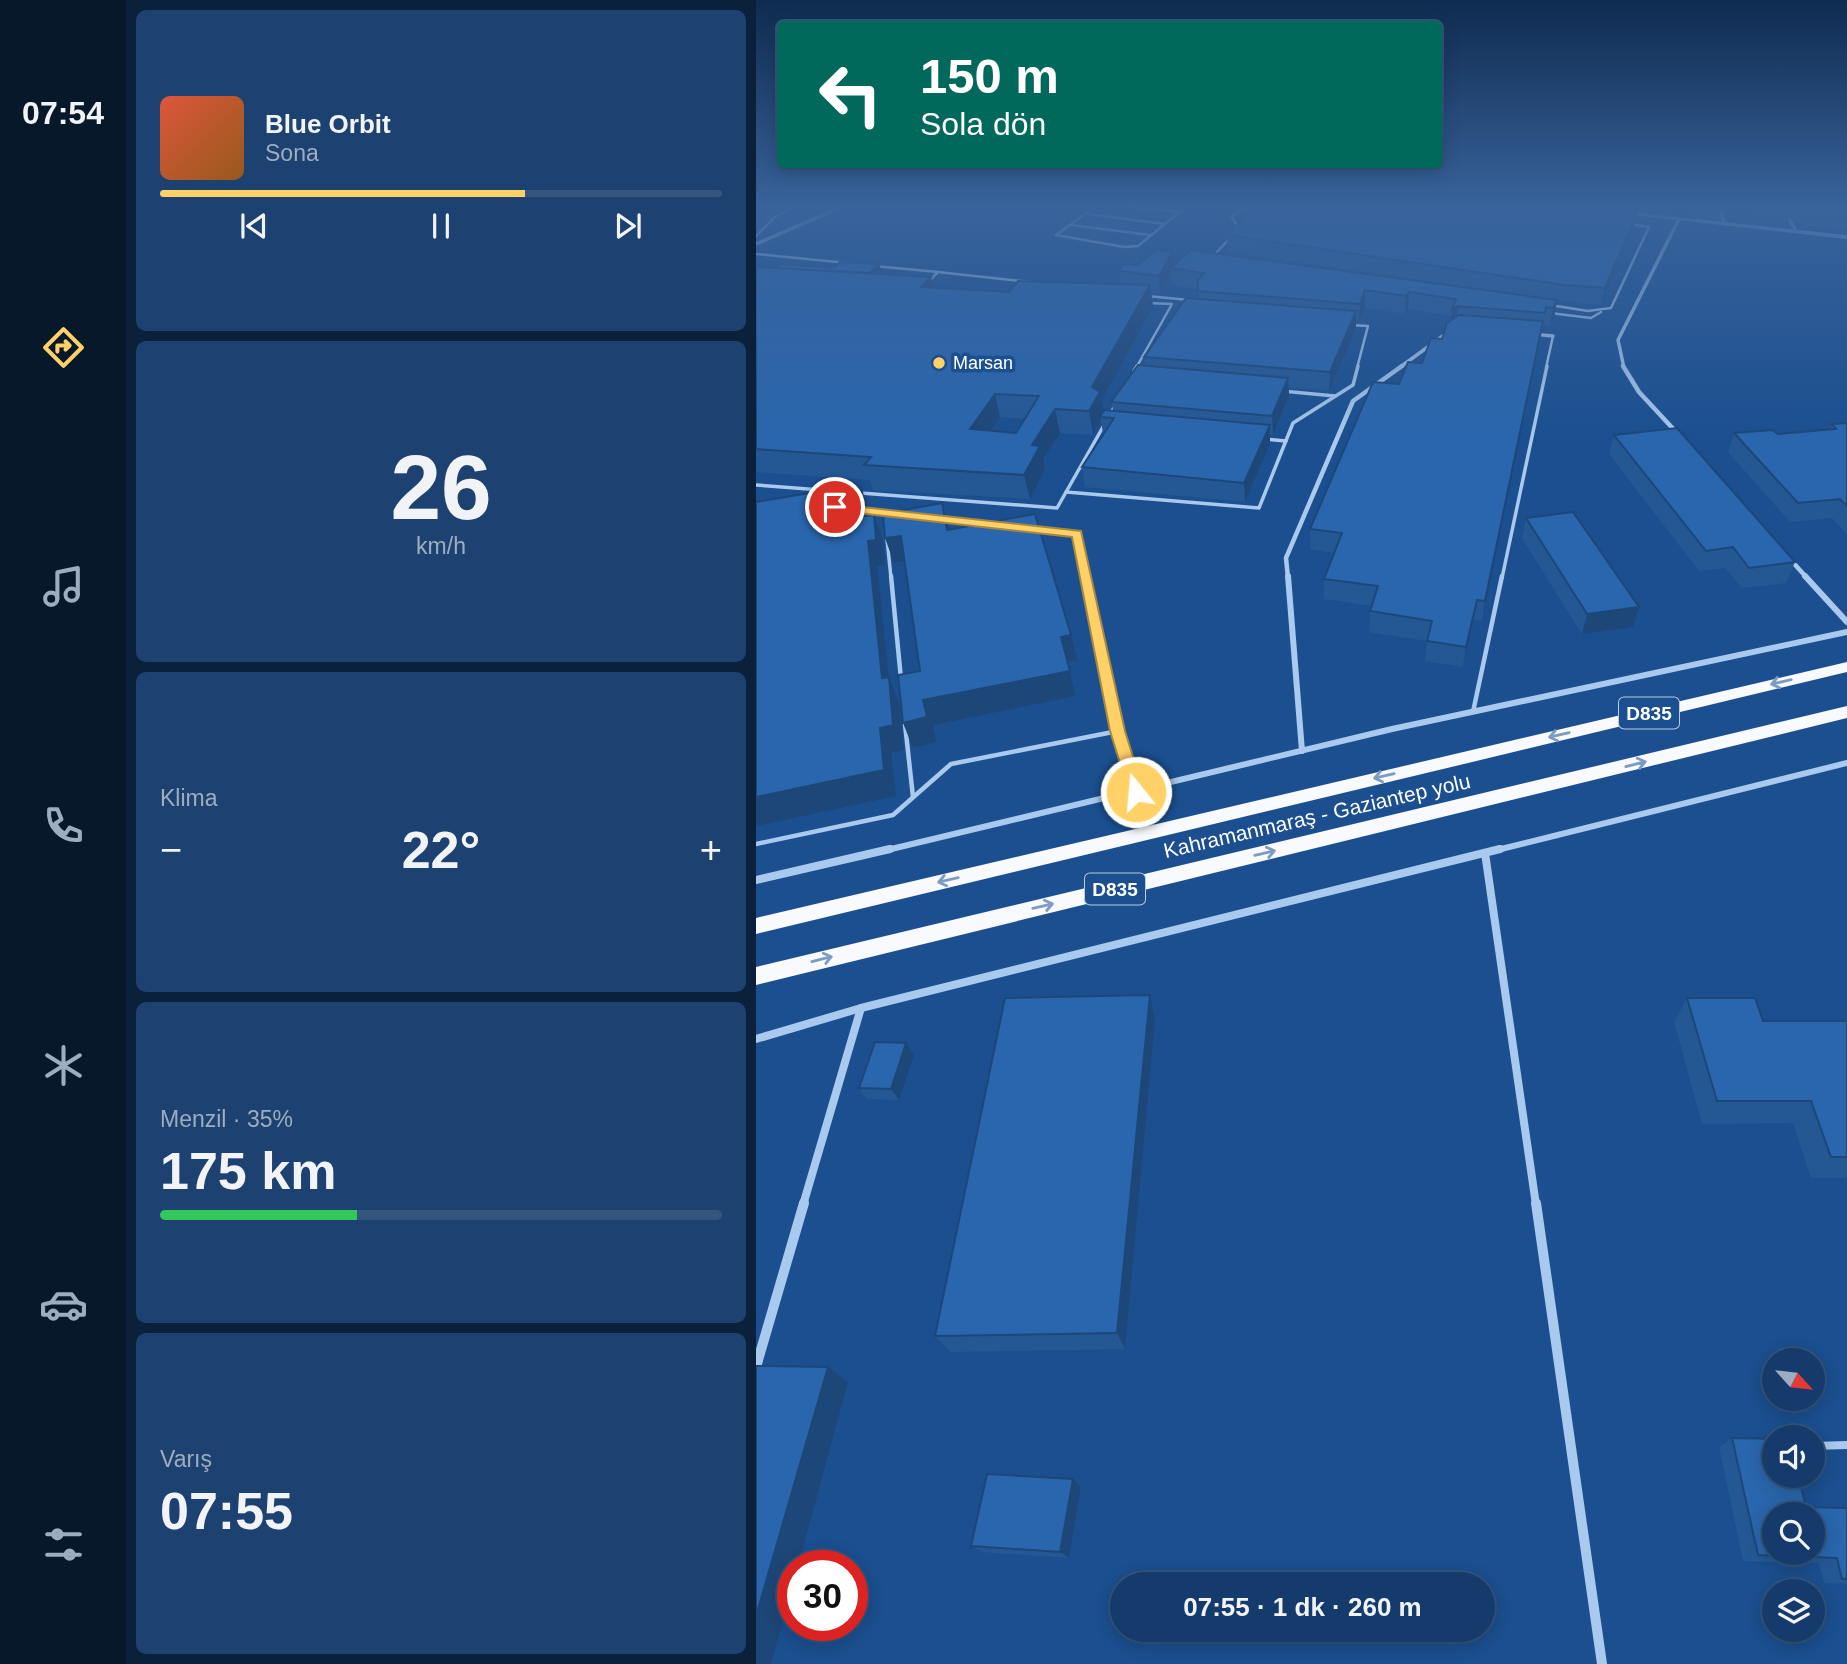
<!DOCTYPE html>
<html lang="tr">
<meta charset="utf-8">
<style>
:root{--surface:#143b6b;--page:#1d4271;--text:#f1f3f6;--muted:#9dadc1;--line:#33557e;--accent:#ffd166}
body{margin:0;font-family:Helvetica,sans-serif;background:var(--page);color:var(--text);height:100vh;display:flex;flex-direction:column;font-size:26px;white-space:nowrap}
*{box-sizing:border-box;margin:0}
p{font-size:23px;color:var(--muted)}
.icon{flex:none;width:38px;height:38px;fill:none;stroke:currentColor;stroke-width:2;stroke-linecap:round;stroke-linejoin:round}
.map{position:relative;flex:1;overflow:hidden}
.details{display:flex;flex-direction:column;gap:10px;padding:10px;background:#0b203b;width:630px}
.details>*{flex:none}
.banner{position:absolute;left:21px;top:21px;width:665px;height:147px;border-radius:7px;box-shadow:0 4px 18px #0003,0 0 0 2px var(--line);background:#00695c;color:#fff;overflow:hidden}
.needle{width:46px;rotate:117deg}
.tools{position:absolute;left:1006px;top:1348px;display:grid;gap:14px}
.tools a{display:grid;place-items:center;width:63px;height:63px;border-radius:50%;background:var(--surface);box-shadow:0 4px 18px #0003,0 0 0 2px var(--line);font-size:35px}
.speed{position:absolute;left:21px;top:1550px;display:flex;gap:14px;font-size:35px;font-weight:700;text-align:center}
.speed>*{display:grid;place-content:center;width:91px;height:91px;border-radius:50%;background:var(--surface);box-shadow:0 4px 18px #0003,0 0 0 2px var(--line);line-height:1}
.speed .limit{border:10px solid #d22;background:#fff;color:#111}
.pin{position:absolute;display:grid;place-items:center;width:60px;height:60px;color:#fff;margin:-30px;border:4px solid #fff;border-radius:50%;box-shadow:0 2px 7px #0007}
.me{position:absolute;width:77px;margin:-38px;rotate:343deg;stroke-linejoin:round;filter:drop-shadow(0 0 5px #0008)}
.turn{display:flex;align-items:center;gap:24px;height:147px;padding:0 28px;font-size:32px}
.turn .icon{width:91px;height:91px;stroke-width:2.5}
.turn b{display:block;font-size:49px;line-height:60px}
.big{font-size:52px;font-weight:600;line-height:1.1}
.details .tile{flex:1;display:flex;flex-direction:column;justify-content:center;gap:10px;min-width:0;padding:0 24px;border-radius:10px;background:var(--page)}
.details .dial{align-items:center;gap:0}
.dial b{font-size:91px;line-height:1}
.song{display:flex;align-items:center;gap:21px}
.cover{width:84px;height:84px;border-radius:10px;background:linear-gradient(135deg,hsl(10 70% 55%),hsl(30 70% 35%))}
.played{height:7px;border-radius:4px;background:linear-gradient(90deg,var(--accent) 65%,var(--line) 65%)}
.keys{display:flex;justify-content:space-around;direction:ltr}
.heat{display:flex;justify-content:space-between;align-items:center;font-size:38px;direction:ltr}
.charge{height:10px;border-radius:5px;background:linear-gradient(90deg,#34c759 35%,var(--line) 0)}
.trip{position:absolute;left:354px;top:1572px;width:385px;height:70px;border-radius:35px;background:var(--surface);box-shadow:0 4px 18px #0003,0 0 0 2px var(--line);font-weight:600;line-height:70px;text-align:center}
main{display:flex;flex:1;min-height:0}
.dock{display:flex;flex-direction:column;width:126px;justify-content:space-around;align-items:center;background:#08182b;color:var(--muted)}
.dock .icon{width:49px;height:49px}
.dock .active{color:var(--accent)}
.dock b{font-size:32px;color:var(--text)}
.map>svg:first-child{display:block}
</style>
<main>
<nav class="dock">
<b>07:54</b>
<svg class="icon active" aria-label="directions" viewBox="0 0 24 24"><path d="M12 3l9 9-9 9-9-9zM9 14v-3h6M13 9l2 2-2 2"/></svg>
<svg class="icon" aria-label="music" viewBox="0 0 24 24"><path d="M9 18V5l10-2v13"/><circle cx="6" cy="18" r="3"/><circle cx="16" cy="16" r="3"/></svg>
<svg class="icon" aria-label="phone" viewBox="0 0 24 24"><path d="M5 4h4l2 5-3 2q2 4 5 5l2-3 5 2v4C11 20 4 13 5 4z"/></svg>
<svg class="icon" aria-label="climate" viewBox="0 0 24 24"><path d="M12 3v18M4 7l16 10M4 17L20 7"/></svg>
<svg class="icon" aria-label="car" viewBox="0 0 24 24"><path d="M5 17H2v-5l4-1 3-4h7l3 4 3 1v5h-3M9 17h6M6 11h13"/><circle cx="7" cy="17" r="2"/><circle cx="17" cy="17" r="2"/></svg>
<svg class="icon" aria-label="filters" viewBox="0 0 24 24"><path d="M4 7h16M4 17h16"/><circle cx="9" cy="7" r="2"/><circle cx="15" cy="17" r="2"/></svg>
</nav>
<section class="details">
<div class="tile">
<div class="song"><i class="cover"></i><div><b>Blue Orbit</b><p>Sona</p></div></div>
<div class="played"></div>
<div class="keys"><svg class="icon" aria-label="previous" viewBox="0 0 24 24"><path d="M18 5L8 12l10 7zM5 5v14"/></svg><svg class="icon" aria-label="pause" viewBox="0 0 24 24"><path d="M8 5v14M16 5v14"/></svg><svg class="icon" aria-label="next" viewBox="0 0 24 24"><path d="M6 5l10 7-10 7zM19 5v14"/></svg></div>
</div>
<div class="tile dial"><b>26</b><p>km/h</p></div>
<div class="tile"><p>Klima</p>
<div class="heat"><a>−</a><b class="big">22°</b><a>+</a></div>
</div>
<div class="tile"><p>Menzil · 35%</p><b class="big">175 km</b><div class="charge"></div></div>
<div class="tile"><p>Varış</p><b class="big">07:55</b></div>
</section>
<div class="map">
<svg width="1091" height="1664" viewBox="0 0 1091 1664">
<rect width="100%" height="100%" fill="#1b4f8f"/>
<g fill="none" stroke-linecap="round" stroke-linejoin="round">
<g stroke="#a9c9ee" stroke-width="2.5">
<polyline points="342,205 300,235 368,247 382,246 432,205"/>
<polyline points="361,205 422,212"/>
<polyline points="332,214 409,224"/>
<polyline points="315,225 395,235"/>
<polyline points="483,229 476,217 489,205"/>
<polyline points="0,236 19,217 43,205"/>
<polyline points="0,254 91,263"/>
<polyline points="462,255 459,254 476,236"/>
<polyline points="118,266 182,272 172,282"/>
<polyline points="182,272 274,282"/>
<polyline points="391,296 433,300"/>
<polyline points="794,305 832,311 855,308 893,227 873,224"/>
<polyline points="794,313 835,318 845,312"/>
<polyline points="594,325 612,326 601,368"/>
<polyline points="380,368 416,304 391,303"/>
<polyline points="790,368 797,336"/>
</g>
<g stroke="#a9c9ee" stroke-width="3.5">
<polyline points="378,371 381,366"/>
<polyline points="526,391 579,396"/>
<polyline points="509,439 530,441"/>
<polyline points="0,485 301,508 360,404"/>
<polyline points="310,492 503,508 537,423 597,385 602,366"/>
<polyline points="131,539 135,578"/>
<polyline points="746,578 791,366"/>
</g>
<g stroke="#a9c9ee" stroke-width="4.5">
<polyline points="135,576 145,679"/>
<polyline points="717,712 746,576"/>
<polyline points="149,724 157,797"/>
<polyline points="0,844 137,815 195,764 362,731"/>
</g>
<polyline stroke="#a9c9ee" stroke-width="8" points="1057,1446 1091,1445"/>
<g stroke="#a9c9ee" stroke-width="3.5">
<polyline points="864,205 868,212"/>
<polyline points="964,205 968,224"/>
<polyline points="1025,205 1040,231"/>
<polyline points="0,244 90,205"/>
<polyline points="776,334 797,336"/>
<polyline points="643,368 695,330"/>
<polyline points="868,368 862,340 923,219"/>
</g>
<g stroke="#a9c9ee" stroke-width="4.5">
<polyline points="867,366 883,392 922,434"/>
<polyline points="106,510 139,514"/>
<polyline points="182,518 236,524"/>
<polyline points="276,529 321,533 330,578"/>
<polyline points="1033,558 1051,578"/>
<polyline points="532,578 530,558 597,401 646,366"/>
</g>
<g stroke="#a9c9ee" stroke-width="6">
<polyline points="330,576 362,731 380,792"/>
<polyline points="532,576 546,751"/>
<polyline points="1049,576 1091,622"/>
<polyline points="127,851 636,729 1091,632"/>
<polyline points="737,851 1091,763"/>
</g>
<g stroke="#a9c9ee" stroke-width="8">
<polyline points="729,853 780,1205"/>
<polyline points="0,880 134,849"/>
<polyline points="0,1039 105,1008 744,849"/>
<polyline points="47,1205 105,1008"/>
</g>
<g stroke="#a9c9ee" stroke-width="10">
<polyline points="780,1203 846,1664"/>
<polyline points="0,1367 48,1203"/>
</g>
<polygon fill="#a9c9ee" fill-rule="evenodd" points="863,211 1091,235 1091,239 865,214"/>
<g fill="#f8faff" fill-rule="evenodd">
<polygon points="1091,662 1091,672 0,934 0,918"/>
<polygon points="1091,706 1091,718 0,985 0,967"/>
</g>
</g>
<g fill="#245895" fill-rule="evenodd">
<path d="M 487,205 L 808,205 L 877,229 L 845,305 L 801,301 L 798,318 L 794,326 L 787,325 L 726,621 L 717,620 L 707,667 L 669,661 L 671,641 L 613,632 L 614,611 L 616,606 L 568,599 L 568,579 L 578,553 L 554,549 L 554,529 L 643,384 L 666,363 L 686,339 L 695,320 L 696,316 L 652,309 L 649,314 L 609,308 L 603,321 L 600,321 L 600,329 L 573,391 L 533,387 L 533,396 L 517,435 L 514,435 L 514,444 L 489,502 L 329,487 L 326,467 L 347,434 L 345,421 L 337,435 L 304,433 L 287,459 L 289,470 L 274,499 L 117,490 L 114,480 L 0,472 L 0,267 L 78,268 L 123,264 L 126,274 L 178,288 L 253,292 L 364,284 L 363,271 L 382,265 L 417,265 L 685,284 L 472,252 L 471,235 L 491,216 L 488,216 ZM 415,274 L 416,285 L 442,289 L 443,299 L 388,357 L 389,365 L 355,402 L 357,410 L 347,411 L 346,400 L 397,307 L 395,292 L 404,293 ZM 244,417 L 269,419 L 260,433 L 235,431 Z"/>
<polygon points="842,205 960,205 957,216"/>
<polygon points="990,205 1091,205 1091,229 1041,225 1034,214 1031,224 995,221"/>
<polygon points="1091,423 1091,534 1076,518 1034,522 972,452 978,433 1022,434 1074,429 1076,424"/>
<polygon points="858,435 1039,562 1030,583 986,588 969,568 943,571 853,454"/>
<polygon points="770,518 877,627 826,634 766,538"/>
<polygon points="931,998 1007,1021 1091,1021 1091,1178 1055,1178 1037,1123 946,1124 918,1022"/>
<polygon points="399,1020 369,1349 195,1352 179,1336"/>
<polygon points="158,1055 143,1100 111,1099 103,1088"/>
<polygon points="976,1438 1050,1507 1091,1508 1091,1584 1068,1583 1063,1563 987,1561 963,1447"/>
<polygon points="317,1479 325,1487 313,1558 227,1552 215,1546"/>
</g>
<g fill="#1d4779">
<polygon points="0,205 35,205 0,223"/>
<polygon points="881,213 877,229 845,305 849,288"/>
<polygon points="416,252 417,268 415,268 415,274 404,293 403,276"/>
<polygon points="123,264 127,275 112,275"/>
<polygon points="175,277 181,298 165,287"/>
<polygon points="394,285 397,307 346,400 348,416 344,417 345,421 337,435 333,411 336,387"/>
<polygon points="609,290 609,308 603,321 604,304"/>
<polygon points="653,292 652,309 649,314 650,296"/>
<polygon points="801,300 798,318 794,326 797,308"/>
<polygon points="702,306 700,324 694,327 696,309"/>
<polygon points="600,311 600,329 573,391 574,372"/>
<polygon points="787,321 784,339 726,621 729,601"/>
<polygon points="532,378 533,396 517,435 516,416"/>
<polygon points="239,394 244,417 220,453 214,429"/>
<polygon points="299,409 304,433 287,459 289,470 274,499 268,475 276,445"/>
<polygon points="514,425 514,444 489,502 488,483"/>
<polygon points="106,491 115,516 118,515 127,540 129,565 121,566 133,678 143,702 148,750 135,753 140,796 0,826 0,797 124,728 126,678"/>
<polygon points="186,503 193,528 198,554 191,530"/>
<polygon points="145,536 154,560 138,563 129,538"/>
<polygon points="721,600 717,620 707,667 710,647"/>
<polygon points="883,607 877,627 826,634 831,614"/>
<polygon points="315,635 321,660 311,662 305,637"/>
<polygon points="314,671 319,696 177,725 180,742 157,748 147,723 167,700"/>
<polygon points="394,995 399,1020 369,1349 361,1333"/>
<polygon points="150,1043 158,1055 143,1100 135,1089"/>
<polygon points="72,1367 92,1382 42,1566 37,1566 37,1584 15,1664 0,1664 0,1616"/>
<polygon points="317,1479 325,1487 313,1558 304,1552"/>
</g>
<g fill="#2a66ad" stroke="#1d4779" stroke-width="2" fill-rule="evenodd">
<polygon points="503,205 808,205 881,213 849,288 809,285 471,235"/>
<polygon points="999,205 1034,205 1036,209 999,206"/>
<polygon points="1044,205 1091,205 1091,213 1047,209"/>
<polygon points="400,250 416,252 403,276 363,271 368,264 382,265"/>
<polygon points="435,250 801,300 797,308 790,307 789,313 702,306 696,309 700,299 653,292 650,296 609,290 604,304 442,291 442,280 448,273 415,268"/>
<polygon points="84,262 123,264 114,273 17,268 24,264 78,268"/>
<path d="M 0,267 L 175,277 L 165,287 L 253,292 L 262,281 L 394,285 L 336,387 L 344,392 L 333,411 L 299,409 L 276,445 L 284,446 L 268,475 L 108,465 L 115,457 L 0,449 ZM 239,394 L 283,396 L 260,433 L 214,429 Z"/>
<polygon points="430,298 600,311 574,372 388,357"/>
<polygon points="703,315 787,321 729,601 721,600 710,647 671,641 676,621 614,611 622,586 568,579 586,533 554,529 617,382 643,384 652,362 666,363 675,338 686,339 691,323"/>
<polygon points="382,365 532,378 516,416 355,402"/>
<polygon points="348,410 514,425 488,483 326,467 358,418 344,417"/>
<polygon points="1091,423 1091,506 1084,499 1042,503 978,433 1016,430 1022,434 1080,429 1076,424"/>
<polygon points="921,428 1039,562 993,568 977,547 950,551 858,435"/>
<polygon points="90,489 106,491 109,516 118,515 120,540 112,541 126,678 133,677 137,725 124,728 128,770 0,797 0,502 71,490 88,492"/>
<polygon points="186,503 191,530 279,514 315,635 305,637 314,671 167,700 171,717 147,723 142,675 164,671 145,536 129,538 127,514"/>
<polygon points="817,512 883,607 831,614 770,518"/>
<polygon points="394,995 361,1333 179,1336 249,998"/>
<polygon points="931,998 999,998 1007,1021 1091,1021 1091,1157 1075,1157 1055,1101 961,1101"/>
<polygon points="119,1042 150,1043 135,1089 103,1088"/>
<polygon points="0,1366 72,1367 0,1616"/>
<path d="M 976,1438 L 1018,1439 L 1018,1475 L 1042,1475 L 1050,1507 L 1091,1508 L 1091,1579 L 1086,1579 L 1081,1558 L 1002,1555 ZM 1018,1514 L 1057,1514 L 1057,1552 L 1018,1552 Z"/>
<polygon points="231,1474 317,1479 304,1552 215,1546"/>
</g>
<defs><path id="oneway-shaft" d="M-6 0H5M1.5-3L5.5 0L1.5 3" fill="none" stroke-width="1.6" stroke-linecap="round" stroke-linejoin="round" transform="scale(1.75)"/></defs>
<g stroke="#7e9cc1">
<use href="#oneway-shaft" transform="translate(1025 682) rotate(167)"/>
<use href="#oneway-shaft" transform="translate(803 735) rotate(167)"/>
<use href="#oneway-shaft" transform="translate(880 764) rotate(-14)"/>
<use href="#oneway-shaft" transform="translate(628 776) rotate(167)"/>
<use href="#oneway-shaft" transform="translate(509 853) rotate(-13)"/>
<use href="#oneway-shaft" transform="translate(192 880) rotate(167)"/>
<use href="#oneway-shaft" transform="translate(287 906) rotate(-13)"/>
<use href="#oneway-shaft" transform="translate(66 959) rotate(-14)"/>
</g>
<linearGradient id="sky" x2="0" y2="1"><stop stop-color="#0f2b4f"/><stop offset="0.47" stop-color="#39639b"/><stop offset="1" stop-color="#39639b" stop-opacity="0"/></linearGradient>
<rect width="1091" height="438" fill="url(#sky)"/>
<polygon fill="#ffd166" stroke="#a68842" stroke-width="2" points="79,504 325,531 369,731 388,792 386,796 380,798 373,792 354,731 316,537 75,510 75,505"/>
<circle fill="#ffd166" stroke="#1b4f8f" stroke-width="2.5" cx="183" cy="363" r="7"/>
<g text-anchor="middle" stroke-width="7" stroke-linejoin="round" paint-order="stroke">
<g font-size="18" fill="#fff" stroke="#1b4f8f" text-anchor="start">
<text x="197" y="369">Marsan</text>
</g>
<g fill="#1b4f8f" stroke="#bbcadd" stroke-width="2">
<rect x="863" y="697.5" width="60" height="31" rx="5"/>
<rect x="329" y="873.5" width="60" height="31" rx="5"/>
</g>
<g font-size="19" font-weight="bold" fill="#fff">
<text x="893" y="720">D835</text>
<text x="359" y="896">D835</text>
</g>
<g font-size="21" fill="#fff" stroke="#1b4f8f">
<text transform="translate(561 816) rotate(-13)" y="7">Kahramanmaraş - Gaziantep yolu</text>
</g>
</g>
</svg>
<div class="tools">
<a><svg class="needle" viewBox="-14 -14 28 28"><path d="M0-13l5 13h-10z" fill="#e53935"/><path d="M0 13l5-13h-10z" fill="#9dadc1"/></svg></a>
<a><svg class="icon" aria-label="sound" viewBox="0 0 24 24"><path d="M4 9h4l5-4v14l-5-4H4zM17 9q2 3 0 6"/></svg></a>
<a><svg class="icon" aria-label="search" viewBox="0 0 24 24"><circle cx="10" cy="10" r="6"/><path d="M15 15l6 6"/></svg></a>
<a><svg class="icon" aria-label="layers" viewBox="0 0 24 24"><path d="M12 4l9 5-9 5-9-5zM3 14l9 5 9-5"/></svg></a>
</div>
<div class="speed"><div class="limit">30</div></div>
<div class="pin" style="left:79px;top:507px;background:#d93025"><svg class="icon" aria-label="arrive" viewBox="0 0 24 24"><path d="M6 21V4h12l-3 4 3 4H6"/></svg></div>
<svg class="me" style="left:380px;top:792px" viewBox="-20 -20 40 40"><circle r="17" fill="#ffd166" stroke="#fff" stroke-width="3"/><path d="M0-11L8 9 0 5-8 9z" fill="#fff"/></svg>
<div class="trip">07:55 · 1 dk · 260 m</div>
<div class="banner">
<div class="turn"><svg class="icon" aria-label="left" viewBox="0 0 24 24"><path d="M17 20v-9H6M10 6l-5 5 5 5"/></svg><div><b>150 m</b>Sola dön</div></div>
</div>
</div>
</main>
